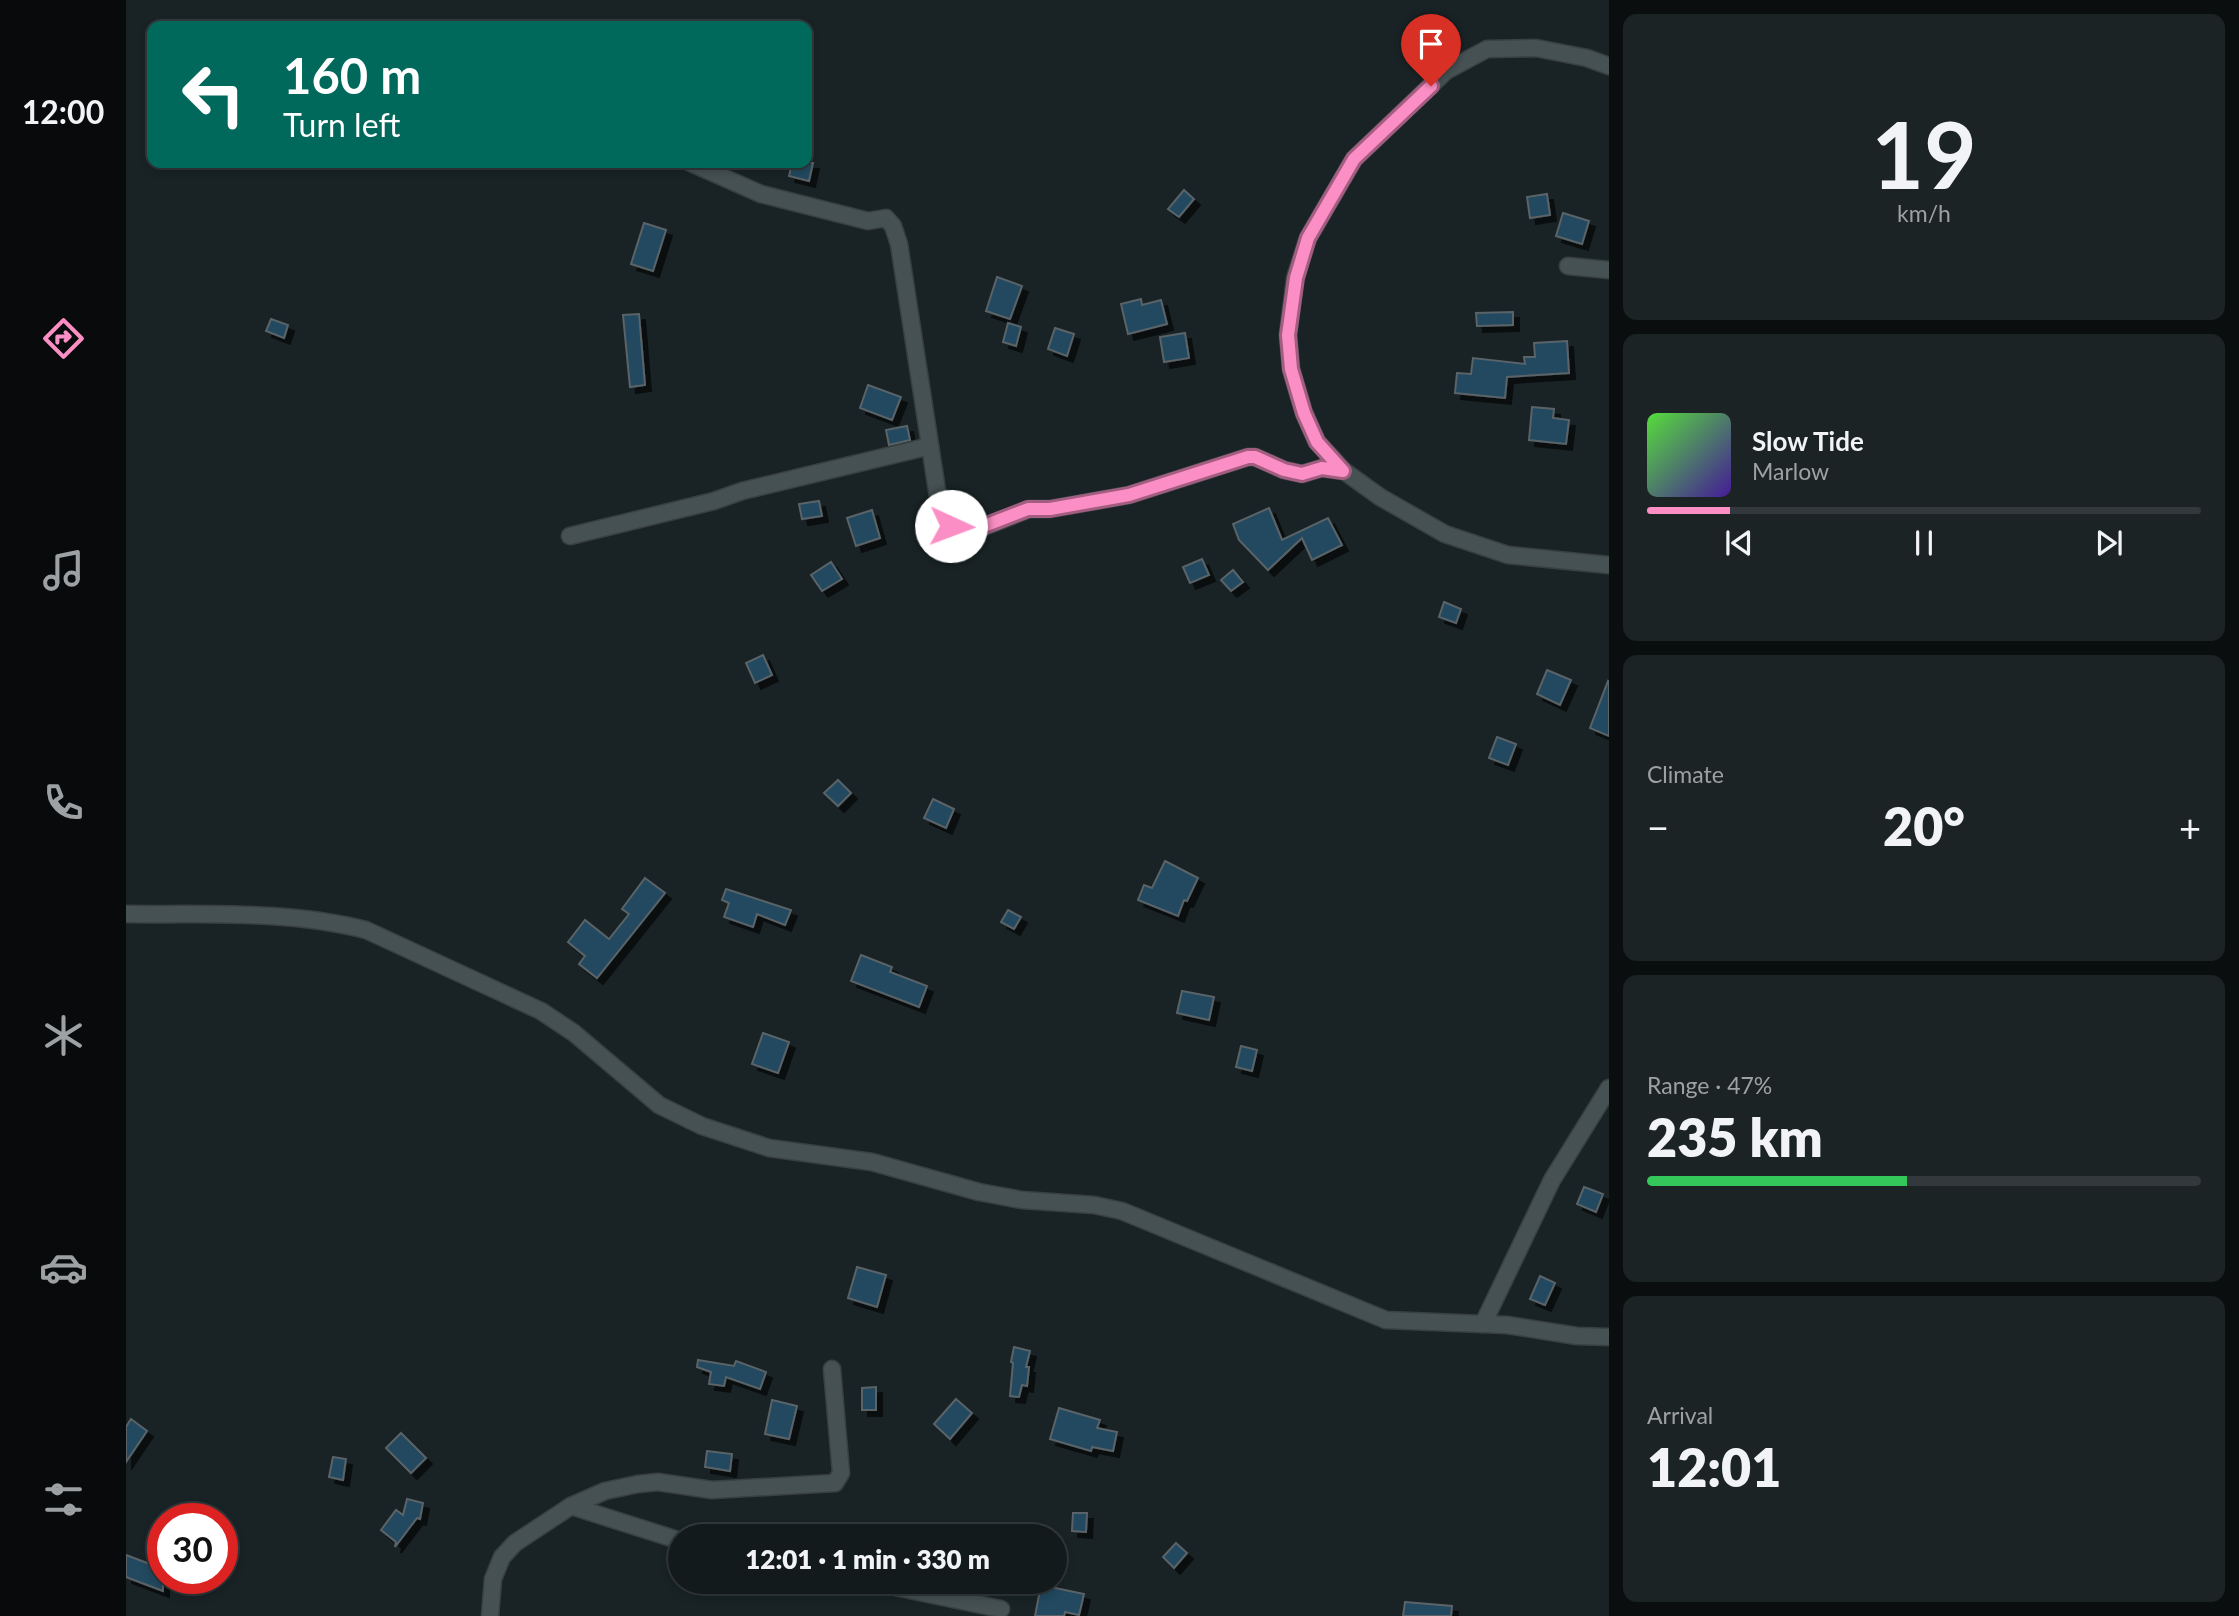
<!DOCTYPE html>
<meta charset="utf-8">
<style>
:root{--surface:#131a1c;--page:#1c2325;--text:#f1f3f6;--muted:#9da1a3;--line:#32383b;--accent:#fb8fc5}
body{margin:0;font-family:Lato,sans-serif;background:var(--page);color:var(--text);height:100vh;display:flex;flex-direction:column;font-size:26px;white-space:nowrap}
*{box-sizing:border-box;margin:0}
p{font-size:23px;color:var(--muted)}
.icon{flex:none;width:38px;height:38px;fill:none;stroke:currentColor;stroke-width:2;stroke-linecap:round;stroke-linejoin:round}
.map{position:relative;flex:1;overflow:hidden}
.panel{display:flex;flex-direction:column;gap:14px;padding:14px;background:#0a0e0f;width:630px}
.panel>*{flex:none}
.top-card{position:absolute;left:21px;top:21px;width:665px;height:147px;border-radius:14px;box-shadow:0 4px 10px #0003,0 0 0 2px var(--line);background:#00695c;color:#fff;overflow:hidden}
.speed{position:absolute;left:21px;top:1503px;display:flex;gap:14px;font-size:35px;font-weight:700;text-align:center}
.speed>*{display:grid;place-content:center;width:91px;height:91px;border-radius:50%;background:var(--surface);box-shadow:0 4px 10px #0003,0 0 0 2px var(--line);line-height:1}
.speed .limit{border:10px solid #d22;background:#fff;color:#111}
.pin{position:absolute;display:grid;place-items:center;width:60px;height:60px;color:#fff;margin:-72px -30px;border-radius:50% 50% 50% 0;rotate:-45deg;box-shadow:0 0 7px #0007}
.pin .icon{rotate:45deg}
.me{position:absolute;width:77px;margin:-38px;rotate:92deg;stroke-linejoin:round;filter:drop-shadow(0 0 5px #0008)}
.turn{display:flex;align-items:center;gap:24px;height:147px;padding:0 21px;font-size:32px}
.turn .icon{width:91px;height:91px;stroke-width:2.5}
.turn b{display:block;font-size:49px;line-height:60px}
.big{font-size:52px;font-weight:800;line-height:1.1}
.panel .tile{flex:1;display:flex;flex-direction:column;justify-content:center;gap:10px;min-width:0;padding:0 24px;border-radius:14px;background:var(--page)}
.panel .dial{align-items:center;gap:0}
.dial b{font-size:91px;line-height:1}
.song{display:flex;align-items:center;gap:21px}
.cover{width:84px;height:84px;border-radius:10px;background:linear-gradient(135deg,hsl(110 70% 55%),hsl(260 70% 35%))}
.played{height:7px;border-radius:4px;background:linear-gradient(90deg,var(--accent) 15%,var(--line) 15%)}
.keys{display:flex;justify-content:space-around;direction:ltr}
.heat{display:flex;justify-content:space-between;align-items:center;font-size:38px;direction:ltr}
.charge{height:10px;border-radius:5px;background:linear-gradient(90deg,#34c759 47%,var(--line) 0)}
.trip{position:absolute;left:542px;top:1524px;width:399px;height:70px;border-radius:35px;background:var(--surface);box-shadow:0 4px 10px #0003,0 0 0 2px var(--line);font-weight:800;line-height:70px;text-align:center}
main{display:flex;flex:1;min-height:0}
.menu{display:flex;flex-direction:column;width:126px;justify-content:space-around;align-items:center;background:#080a0b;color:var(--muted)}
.menu .icon{width:49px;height:49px}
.menu .current{color:var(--accent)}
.menu b{font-size:32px;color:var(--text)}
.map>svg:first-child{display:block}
</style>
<main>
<nav class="menu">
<b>12:00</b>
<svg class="icon current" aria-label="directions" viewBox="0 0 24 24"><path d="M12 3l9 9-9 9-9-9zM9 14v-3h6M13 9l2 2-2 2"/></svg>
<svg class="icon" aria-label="music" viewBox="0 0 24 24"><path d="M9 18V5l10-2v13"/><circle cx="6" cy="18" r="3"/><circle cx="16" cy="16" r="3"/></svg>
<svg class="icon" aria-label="phone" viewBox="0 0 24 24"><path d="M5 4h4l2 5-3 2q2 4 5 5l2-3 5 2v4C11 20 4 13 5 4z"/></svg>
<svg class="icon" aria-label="climate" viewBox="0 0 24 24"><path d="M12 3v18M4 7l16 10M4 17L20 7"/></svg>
<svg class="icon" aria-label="car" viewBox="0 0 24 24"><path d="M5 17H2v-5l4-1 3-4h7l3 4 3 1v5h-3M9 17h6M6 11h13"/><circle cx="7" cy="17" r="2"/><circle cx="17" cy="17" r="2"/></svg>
<svg class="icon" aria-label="filters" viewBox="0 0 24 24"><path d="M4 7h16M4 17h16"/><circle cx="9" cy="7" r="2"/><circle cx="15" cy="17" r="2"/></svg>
</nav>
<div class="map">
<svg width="1483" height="1616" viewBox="0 0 1483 1616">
<defs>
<filter id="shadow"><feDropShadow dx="6" dy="6" stdDeviation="0" flood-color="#0009"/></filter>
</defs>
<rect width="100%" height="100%" fill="#192325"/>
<g fill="#20485f" stroke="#5a6368" stroke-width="2" filter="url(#shadow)">
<polygon points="666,163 687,163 683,181 663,176"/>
<polygon points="1058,190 1068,199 1053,217 1042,209"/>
<polygon points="1421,194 1424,215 1404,218 1401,197"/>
<polygon points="1437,213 1463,221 1456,244 1430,236"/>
<polygon points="518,223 540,230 527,271 505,264"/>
<polygon points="871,277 896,286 884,319 860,311"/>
<polygon points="1015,299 1016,305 1035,300 1041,324 1002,334 995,304"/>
<polygon points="1387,312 1387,325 1351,326 1350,313"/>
<polygon points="513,314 519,385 504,387 497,315"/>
<polygon points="145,319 162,325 158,338 140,331"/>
<polygon points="882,323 895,327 890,346 877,342"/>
<polygon points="929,328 948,334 941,356 922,349"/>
<polygon points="1059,333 1063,358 1038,362 1034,337"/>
<polygon points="1441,341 1443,373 1381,377 1379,398 1329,393 1331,373 1345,374 1347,358 1399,364 1398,357 1409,357 1408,343"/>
<polygon points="742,385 775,397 766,420 734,408"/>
<polygon points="1406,407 1428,409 1427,418 1443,420 1440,444 1403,440"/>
<polygon points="781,426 784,440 763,445 760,430"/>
<polygon points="693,501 696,516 676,519 673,504"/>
<polygon points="1143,508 1156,540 1202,518 1216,545 1186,560 1176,538 1142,570 1113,540 1107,524"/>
<polygon points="746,510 754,538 730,546 721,518"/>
<polygon points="1076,559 1083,575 1064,583 1057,567"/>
<polygon points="705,562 716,579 696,591 685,575"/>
<polygon points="1107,570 1117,582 1105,591 1095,580"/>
<polygon points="1318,602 1335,609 1330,623 1313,617"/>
<polygon points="637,655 646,675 629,683 620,663"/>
<polygon points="1421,670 1445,680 1434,705 1411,694"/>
<polygon points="1482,681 1483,682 1483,736 1464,728"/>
<polygon points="1371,737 1390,744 1382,765 1363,758"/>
<polygon points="712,780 725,793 712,806 698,793"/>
<polygon points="807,799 828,809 820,828 798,818"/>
<polygon points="1039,861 1072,878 1061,901 1058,900 1052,916 1012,900 1018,885 1026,888"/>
<polygon points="519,878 539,893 471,978 453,964 459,956 442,942 459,920 483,939 503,914 496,909"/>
<polygon points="600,889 665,910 659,925 631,914 627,927 598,917 603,903 596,900"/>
<polygon points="882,910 895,917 888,929 875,922"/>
<polygon points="735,955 766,967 764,972 801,986 793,1007 725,981"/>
<polygon points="1056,991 1088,997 1083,1020 1051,1013"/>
<polygon points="637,1033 663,1042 652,1073 626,1064"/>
<polygon points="1115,1046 1131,1050 1126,1071 1110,1067"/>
<polygon points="1458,1187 1477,1194 1470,1212 1451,1204"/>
<polygon points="731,1267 760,1275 751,1307 722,1298"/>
<polygon points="1414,1276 1429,1283 1419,1305 1404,1299"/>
<polygon points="888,1347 904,1351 900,1367 903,1367 901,1386 896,1385 893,1397 884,1396 887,1363 885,1362"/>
<polygon points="572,1360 608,1366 610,1361 640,1372 634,1389 600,1377 598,1386 583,1384 585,1372 571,1367"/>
<polygon points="750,1387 750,1410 736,1410 736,1388"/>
<polygon points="830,1399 846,1413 824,1439 808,1424"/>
<polygon points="646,1400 671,1406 663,1439 639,1434"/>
<polygon points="933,1408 974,1420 971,1428 991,1432 987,1451 966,1447 965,1451 924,1439"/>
<polygon points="5,1419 21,1431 0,1462 0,1427"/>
<polygon points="275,1433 300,1458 285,1473 260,1448"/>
<polygon points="581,1451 606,1454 604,1471 579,1467"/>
<polygon points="207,1457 220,1459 217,1480 203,1477"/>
<polygon points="281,1499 297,1503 294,1519 291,1518 269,1547 270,1542 255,1530 270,1510 277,1515"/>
<polygon points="947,1513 961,1513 960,1532 946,1531"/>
<polygon points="1050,1543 1061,1553 1048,1568 1037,1557"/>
<polygon points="0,1555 37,1569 37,1591 0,1577"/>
<polygon points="915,1585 958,1594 953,1615 939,1612 938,1616 909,1616"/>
<polygon points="1279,1602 1326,1606 1325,1616 1277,1616"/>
</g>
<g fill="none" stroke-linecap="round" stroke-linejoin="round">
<defs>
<g id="street">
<polyline points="565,163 635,194 742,221 760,218 767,226 773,244 814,510 825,526 835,532 853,529 903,509 924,509 1003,495 1122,457 1129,457 1158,470 1176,474 1196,468 1218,471 1254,497 1319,534 1382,555 1483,565"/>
<polyline points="1442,266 1483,270"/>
<polyline points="1218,471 1191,442 1178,413 1165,369 1162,335 1169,278 1182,238 1228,159 1320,71 1361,49 1410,48 1461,58 1483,66"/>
<polyline points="444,536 588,501 616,491 804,446"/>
<path d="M 0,914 C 80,915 163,910 240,930 L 415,1011 L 448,1033 L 533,1105 L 576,1126 L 643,1148 L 746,1162 L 853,1192 L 896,1200 L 968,1205 L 996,1211 L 1260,1320 L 1381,1325 L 1451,1336 L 1483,1337"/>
<polyline points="1357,1324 1426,1180 1483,1088"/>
<polyline points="445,1506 555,1541"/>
<polyline points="745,1582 875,1609"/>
<polyline points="364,1616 367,1579 376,1557 389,1543 445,1506 479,1491 512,1484 532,1482 586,1490 709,1483 715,1473 706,1369"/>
</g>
</defs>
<use href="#street" stroke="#384041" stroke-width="19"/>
<use href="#street" stroke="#465153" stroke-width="16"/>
</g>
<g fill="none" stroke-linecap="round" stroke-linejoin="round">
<defs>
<polyline id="route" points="825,526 835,532 840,533 902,509 924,509 1003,495 1122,457 1129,457 1158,470 1176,474 1196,468 1217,471 1191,442 1178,413 1165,369 1162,335 1170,278 1182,238 1228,159 1305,86"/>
</defs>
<use href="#route" stroke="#a35d80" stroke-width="18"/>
<use href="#route" stroke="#fb8fc5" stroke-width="12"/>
</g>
</svg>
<div class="speed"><div class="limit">30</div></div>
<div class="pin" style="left:1305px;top:86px;background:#d93025"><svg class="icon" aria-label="arrive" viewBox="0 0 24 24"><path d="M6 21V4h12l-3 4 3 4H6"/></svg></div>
<svg class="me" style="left:825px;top:526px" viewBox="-20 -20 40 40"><circle r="19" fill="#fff"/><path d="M0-13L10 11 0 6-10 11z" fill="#fb8fc5"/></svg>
<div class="trip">12:01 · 1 min · 330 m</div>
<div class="top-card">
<div class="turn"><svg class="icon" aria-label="left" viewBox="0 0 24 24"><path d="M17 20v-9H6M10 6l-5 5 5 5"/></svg><div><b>160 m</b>Turn left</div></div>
</div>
</div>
<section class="panel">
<div class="tile dial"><b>19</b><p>km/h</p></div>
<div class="tile">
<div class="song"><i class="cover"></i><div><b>Slow Tide</b><p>Marlow</p></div></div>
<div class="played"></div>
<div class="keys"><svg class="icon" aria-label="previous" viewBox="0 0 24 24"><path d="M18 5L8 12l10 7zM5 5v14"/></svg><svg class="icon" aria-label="pause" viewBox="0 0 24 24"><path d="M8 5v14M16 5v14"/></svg><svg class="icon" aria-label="next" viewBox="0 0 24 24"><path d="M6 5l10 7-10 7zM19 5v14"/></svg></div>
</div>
<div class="tile"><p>Climate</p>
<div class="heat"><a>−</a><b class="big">20°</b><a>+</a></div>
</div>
<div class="tile"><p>Range · 47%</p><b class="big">235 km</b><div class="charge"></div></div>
<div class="tile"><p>Arrival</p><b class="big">12:01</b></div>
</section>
</main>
